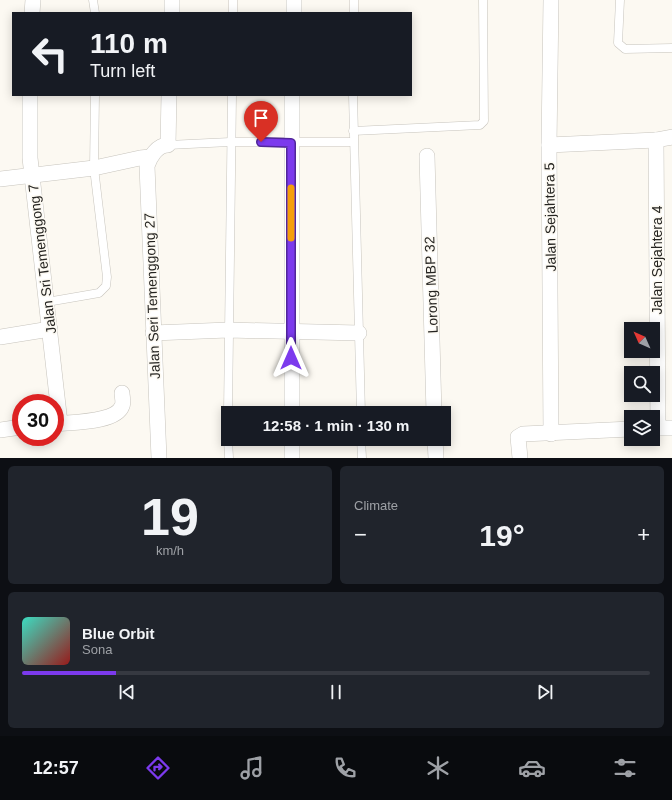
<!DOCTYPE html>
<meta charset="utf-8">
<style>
:root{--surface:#171b24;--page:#20242c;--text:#f1f3f6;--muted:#9ea1a6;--line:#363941;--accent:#7c3aed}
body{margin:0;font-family:Arial,sans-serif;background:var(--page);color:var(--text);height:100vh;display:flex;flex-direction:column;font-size:15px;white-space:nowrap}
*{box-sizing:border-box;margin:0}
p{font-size:13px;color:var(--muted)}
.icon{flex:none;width:22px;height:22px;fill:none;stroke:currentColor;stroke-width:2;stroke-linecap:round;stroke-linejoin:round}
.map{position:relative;height:458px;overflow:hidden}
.panel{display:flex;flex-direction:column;gap:8px;padding:8px;background:#0d0f14;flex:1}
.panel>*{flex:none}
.guide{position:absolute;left:12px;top:12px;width:400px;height:84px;border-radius:0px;box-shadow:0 2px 10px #0003;background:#171b24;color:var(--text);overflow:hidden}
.needle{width:26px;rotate:315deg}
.tools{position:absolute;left:624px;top:322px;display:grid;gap:8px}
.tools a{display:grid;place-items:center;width:36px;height:36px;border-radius:0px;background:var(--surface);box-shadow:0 2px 10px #0003;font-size:20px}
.speed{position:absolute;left:12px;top:394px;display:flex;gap:8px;font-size:20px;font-weight:700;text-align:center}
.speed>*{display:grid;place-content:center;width:52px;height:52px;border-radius:50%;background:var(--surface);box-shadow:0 2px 10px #0003;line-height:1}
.speed .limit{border:6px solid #d22;background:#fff;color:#111}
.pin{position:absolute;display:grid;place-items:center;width:34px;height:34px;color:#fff;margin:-41px -17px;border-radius:50% 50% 50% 0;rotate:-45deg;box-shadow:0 0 4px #0007}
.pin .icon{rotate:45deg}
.me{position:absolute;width:44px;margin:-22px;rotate:0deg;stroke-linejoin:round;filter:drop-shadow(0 0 3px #0008)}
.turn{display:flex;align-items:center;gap:14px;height:84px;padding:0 12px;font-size:18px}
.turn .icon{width:52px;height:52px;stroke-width:2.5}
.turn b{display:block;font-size:28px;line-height:34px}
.big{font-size:30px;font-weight:700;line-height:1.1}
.panel .tile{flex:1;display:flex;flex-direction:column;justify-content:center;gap:6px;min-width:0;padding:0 14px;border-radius:6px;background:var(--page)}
.panel .dial{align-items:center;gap:0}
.dial b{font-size:52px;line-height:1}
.song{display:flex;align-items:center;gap:12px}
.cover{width:48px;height:48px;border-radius:6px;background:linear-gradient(135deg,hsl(170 70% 55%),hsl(0 70% 35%))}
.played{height:4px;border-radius:2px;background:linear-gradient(90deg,var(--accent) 15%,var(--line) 15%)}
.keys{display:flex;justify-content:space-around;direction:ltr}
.heat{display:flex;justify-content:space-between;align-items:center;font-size:22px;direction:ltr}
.panel .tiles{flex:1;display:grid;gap:8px;grid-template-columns:1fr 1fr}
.tile:last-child{grid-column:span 2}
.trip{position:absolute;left:221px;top:406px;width:230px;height:40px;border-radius:0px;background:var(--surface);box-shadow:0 2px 10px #0003;font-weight:700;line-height:40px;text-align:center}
.tabs{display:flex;height:64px;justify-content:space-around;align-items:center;background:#090b0e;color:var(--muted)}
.tabs .icon{width:28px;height:28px}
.tabs .on{color:var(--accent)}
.tabs b{font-size:18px;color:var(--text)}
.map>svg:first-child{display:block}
</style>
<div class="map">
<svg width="672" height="458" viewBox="0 0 672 458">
<rect width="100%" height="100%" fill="#fcf9f2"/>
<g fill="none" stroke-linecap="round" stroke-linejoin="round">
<defs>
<g id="lane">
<polyline points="93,0 95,13"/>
<polyline points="620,0 618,43 625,49 672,48"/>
<polyline points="233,13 233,0"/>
<polyline points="354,13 354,0"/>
<polyline points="353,95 361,413"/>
<polyline points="353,131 480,125 484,121 483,0"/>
<polyline points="168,145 230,142 353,142"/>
<polyline points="47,302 99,293 106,286 107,277 94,168 95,95"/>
<polyline points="228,413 232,95"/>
<polyline points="228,439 229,458"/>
<polyline points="361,439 362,458"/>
</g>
<g id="street">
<polyline points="551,0 549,145 551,434"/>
<polyline points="32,13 33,0"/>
<polyline points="172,13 172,0"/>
<polyline points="294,13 294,0"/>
<polyline points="30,95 30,158 60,423"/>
<polyline points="656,140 658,428"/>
<polyline points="549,145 656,140 672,137"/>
<polyline points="427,156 434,413"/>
<polyline points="0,179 94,168 140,158 150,157"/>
<polyline points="153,333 228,330 359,333"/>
<polyline points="0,337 50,329"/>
<polyline points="292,413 292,95"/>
<path d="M 55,424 C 71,422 116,423 122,406 C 124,402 122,397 122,393"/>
<polyline points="653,428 672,428"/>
<polyline points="0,430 21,427"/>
<polyline points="292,439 292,458"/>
<polyline points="435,439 436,458"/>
<path d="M 159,458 L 147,166 C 150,157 157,145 168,145 L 169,95"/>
<polyline points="520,458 518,437 523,434 631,429"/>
</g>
</defs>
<use href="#lane" stroke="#c7c4bd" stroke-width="9"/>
<use href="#street" stroke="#c7c4bd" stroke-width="16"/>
<use href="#lane" stroke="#fff" stroke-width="8"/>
<use href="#street" stroke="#fff" stroke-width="15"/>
</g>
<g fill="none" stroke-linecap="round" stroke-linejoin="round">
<defs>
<polyline id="route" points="261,142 291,143 291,358"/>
</defs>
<use href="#route" stroke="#51269a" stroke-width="10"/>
<use href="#route" stroke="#7c3aed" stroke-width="7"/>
<polyline stroke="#f59e0b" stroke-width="7" points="291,188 291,238"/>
</g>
<g text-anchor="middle" stroke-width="3" stroke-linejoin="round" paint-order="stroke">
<g font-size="14" fill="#252421" stroke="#fcf9f2">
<text transform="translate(550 217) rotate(-91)" y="5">Jalan Sejahtera 5</text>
<text transform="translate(42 259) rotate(-97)" y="5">Jalan Sri Temenggong 7</text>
<text transform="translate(657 260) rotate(-90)" y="5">Jalan Sejahtera 4</text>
<text transform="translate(431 285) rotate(-92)" y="5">Lorong MBP 32</text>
<text transform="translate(152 296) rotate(-92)" y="5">Jalan Seri Temenggong 27</text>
</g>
</g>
</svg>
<div class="tools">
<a><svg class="needle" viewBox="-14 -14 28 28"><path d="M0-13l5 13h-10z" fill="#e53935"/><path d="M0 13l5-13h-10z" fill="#9ea1a6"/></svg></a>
<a><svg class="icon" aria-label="search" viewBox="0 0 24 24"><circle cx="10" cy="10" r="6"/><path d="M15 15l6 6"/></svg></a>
<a><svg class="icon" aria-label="layers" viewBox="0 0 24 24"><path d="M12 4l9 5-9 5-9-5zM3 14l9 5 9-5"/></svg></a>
</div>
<div class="speed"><div class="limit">30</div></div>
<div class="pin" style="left:261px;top:142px;background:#d93025"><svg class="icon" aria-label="arrive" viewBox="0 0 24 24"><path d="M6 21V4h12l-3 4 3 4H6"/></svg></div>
<svg class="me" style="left:291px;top:358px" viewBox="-20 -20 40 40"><path d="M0-17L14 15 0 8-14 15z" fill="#7c3aed" stroke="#fff" stroke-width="4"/></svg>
<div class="trip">12:58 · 1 min · 130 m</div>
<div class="guide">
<div class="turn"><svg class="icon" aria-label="left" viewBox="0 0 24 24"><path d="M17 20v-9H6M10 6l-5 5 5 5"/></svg><div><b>110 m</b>Turn left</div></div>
</div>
</div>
<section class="panel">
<div class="tiles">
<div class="tile dial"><b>19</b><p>km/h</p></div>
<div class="tile"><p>Climate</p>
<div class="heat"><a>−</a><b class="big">19°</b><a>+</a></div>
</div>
<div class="tile">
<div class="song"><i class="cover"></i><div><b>Blue Orbit</b><p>Sona</p></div></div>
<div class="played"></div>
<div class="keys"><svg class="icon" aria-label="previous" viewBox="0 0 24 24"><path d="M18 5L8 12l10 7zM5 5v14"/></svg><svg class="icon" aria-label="pause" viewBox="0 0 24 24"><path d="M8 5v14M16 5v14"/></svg><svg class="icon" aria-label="next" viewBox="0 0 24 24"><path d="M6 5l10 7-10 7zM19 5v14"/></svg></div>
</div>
</div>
</section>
<nav class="tabs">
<b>12:57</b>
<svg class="icon on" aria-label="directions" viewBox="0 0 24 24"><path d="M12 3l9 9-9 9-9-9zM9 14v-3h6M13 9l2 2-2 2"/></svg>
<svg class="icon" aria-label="music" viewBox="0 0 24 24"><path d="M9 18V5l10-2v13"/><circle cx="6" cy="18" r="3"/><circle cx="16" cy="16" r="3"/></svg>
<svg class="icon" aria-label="phone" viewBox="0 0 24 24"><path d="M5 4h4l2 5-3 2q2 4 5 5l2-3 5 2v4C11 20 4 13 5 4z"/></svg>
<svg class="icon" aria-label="climate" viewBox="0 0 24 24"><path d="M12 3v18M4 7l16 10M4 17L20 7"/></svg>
<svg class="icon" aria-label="car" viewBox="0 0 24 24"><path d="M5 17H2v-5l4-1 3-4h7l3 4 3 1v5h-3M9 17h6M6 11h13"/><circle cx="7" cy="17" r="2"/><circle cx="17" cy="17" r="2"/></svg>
<svg class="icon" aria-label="filters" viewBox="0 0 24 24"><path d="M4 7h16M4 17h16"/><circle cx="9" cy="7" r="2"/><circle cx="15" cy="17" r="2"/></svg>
</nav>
